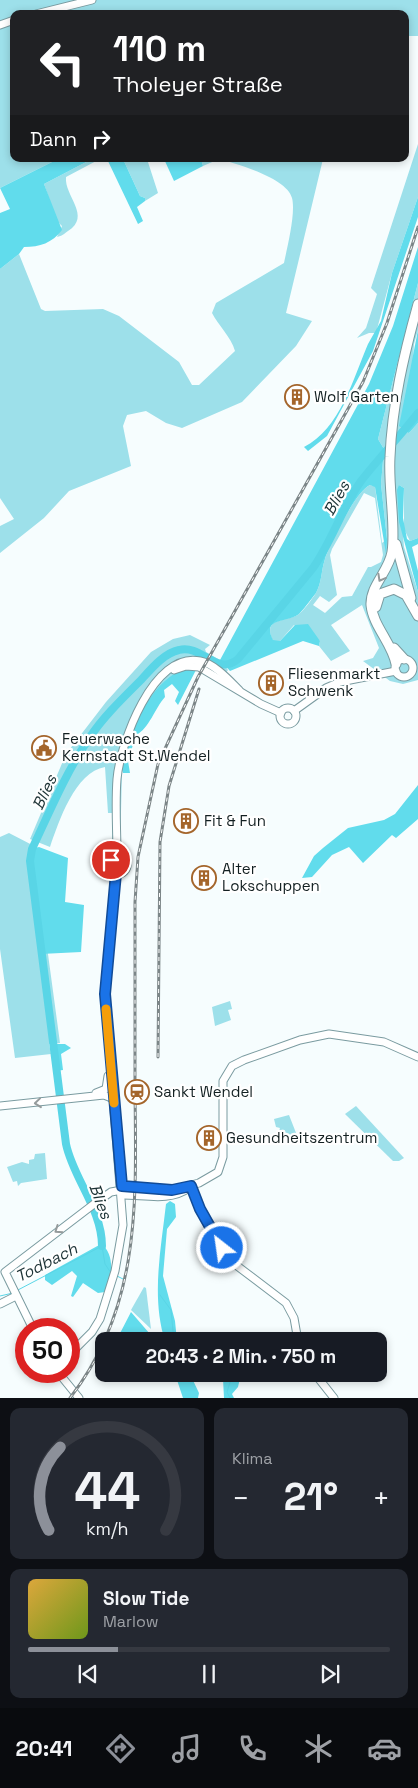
<!DOCTYPE html>
<html lang="de">
<meta charset="utf-8">
<style>
:root{--surface:#171b24;--page:#242831;--text:#f1f3f6;--muted:#9ea1a6;--line:#363941;--accent:#8c9099}
body{margin:0;font-family:"Space Grotesk",sans-serif;background:var(--page);color:var(--text);height:100vh;display:flex;flex-direction:column;font-size:19px;white-space:nowrap}
*{box-sizing:border-box;margin:0}
p{font-size:16px;color:var(--muted)}
.icon{flex:none;width:28px;height:28px;fill:none;stroke:currentColor;stroke-width:2;stroke-linecap:round;stroke-linejoin:round}
.map{position:relative;height:1398px;overflow:hidden}
.sheet{display:flex;flex-direction:column;gap:10px;padding:10px;background:#0d0f14;flex:1}
.sheet>*{flex:none}
.hud{position:absolute;left:10px;top:10px;width:399px;height:152px;border-radius:10px;box-shadow:0 2px 8px #0003;background:#202124;color:#fff;overflow:hidden}
.speed{position:absolute;left:15px;top:1318px;display:flex;gap:10px;font-size:25px;font-weight:700;text-align:center}
.speed>*{display:grid;place-content:center;width:65px;height:65px;border-radius:50%;background:var(--surface);box-shadow:0 2px 8px #0003;line-height:1}
.speed .limit{border:8px solid #d22;background:#fff;color:#111}
.pin{position:absolute;display:grid;place-items:center;width:42px;height:42px;color:#fff;margin:-21px;border:2px solid #fff;border-radius:50%;box-shadow:0 1px 5px #0007}
.me{position:absolute;width:55px;margin:-28px;rotate:330deg;stroke-linejoin:round;filter:drop-shadow(0 0 4px #0008)}
.turn{display:flex;align-items:center;gap:18px;height:105px;padding:0 20px;font-size:22px}
.turn .icon{width:65px;height:65px;stroke-width:2.5}
.turn b{display:block;font-size:35px;line-height:42px}
.then{display:flex;align-items:center;height:48px;padding:0 20px;background:#0003;gap:10px;font-size:19px}
.big{font-size:38px;font-weight:700;line-height:1.1}
.sheet .card{flex:1;display:flex;flex-direction:column;justify-content:center;gap:8px;min-width:0;padding:0 18px;border-radius:10px;background:var(--page)}
.sheet .dial{align-items:center;gap:0}
.dial svg{height:130px;overflow:visible;fill:none;stroke:var(--line);stroke-width:7;stroke-linecap:round;text-anchor:middle}
.dial text{fill:var(--text);stroke:none}
.song{display:flex;align-items:center;gap:15px}
.cover{width:60px;height:60px;border-radius:8px;background:linear-gradient(135deg,hsl(40 70% 55%),hsl(80 70% 35%))}
.played{height:5px;border-radius:2px;background:linear-gradient(90deg,var(--accent) 25%,var(--line) 25%)}
.keys{display:flex;justify-content:space-around;direction:ltr}
.heat{display:flex;justify-content:space-between;align-items:center;font-size:28px;direction:ltr}
.sheet .tiles{flex:1;display:grid;gap:10px;grid-template-columns:1fr 1fr}
.card:last-child{grid-column:span 2}
.trip{position:absolute;left:95px;top:1332px;width:292px;height:50px;border-radius:10px;background:var(--surface);box-shadow:0 2px 8px #0003;font-weight:700;line-height:50px;text-align:center}
.menu{display:flex;height:80px;justify-content:space-around;align-items:center;background:#090b0e;color:var(--muted)}
.menu .icon{width:35px;height:35px}
.menu .on{color:var(--accent)}
.menu b{font-size:22px;color:var(--text)}
.map>svg:first-child{display:block}
</style>
<div class="map">
<svg width="418" height="1398" viewBox="0 0 418 1398">
<rect width="100%" height="100%" fill="#f6fdfe"/>
<g fill="#9de0ea" fill-rule="evenodd">
<polygon points="0,0 418,0 418,36 405,36 405,14 14,14 14,159 58,159 0,188"/>
<polygon points="418,144 418,197 392,273 376,333 369,333 357,338 366,328 377,294 371,288"/>
<path d="M 92,159 L 100,159 L 66,177 C 64,196 92,216 68,231 C 64,234 62,236 57,237 L 62,226 L 57,221 L 44,184 Z"/>
<polygon points="123,159 147,159 158,193 145,201 145,198 140,196"/>
<path d="M 201,159 L 323,159 L 286,313 L 312,321 L 296,346 L 242,402 L 182,428 L 166,423 L 146,411 L 127,415 L 123,426 L 131,466 L 69,491 L 44,518 L 0,553 L 0,526 L 14,519 L 0,498 L 0,269 L 19,254 L 41,309 L 45,311 L 103,309 L 119,316 L 179,362 L 192,385 L 199,385 L 235,351 C 231,337 218,325 212,313 L 216,303 L 284,263 C 287,248 296,213 292,198 C 287,178 237,164 219,159 L 203,166 Z"/>
<path d="M 418,283 L 418,330 L 414,344 L 409,433 L 418,423 L 418,538 L 410,541 L 404,529 L 404,488 L 399,485 L 404,547 L 418,592 L 418,680 L 403,684 L 390,681 L 363,661 L 373,658 L 379,648 L 362,605 L 331,625 L 350,651 L 331,661 L 319,646 L 320,641 L 294,625 L 280,641 L 273,641 C 261,616 289,622 299,614 C 305,609 312,599 316,593 C 322,582 321,571 325,559 C 330,543 356,491 370,485 L 375,486 L 382,543 L 387,539 L 381,484 L 384,449 L 378,439 ZM 364,493 L 375,498 L 383,555 L 381,562 L 371,567 L 368,567 L 352,596 L 342,597 L 325,613 L 313,605 L 320,596 L 329,602 L 337,595 L 330,555 L 332,549 Z"/>
<path d="M 190,635 L 210,645 L 205,649 L 206,652 L 220,660 L 228,670 L 220,682 L 189,667 L 150,697 L 122,770 L 120,854 L 112,855 L 113,813 L 108,813 L 105,767 C 75,772 59,821 50,847 L 30,839 L 66,754 L 106,702 L 151,652 L 173,639 Z"/>
<polygon points="9,833 38,848 38,880 60,1043 49,1044 51,1054 15,1058 0,949 0,837"/>
<polygon points="230,1001 232,1009 228,1010 231,1020 215,1026 212,1007"/>
<polygon points="356,1106 404,1158 399,1161 393,1161 345,1114"/>
<polygon points="289,1115 298,1138 280,1144 278,1133 280,1128 276,1127 274,1119"/>
<polygon points="45,1153 47,1179 21,1183 18,1186 17,1181 13,1182 7,1167 22,1162 29,1164 29,1160 34,1159 35,1154"/>
<polygon points="144,1287 146,1288 151,1329 131,1310"/>
</g>
<g fill="#61dcec">
<path d="M 58,159 L 92,159 L 44,184 L 62,230 C 52,243 40,247 24,247 L 19,254 L 0,269 L 0,275 L 0,213 L 10,209 L 0,188 Z"/>
<polygon points="107,159 123,159 140,196 145,198 145,201 137,207 143,221 138,224"/>
<polygon points="164,159 201,159 203,166 174,181"/>
<path d="M 418,197 L 418,217 L 373,351 L 327,436 L 308,451 L 304,447 C 340,429 353,379 368,344 L 381,321 L 392,273 Z"/>
<path d="M 418,247 L 418,283 L 378,439 L 384,449 L 381,484 L 387,539 L 386,554 L 375,487 L 370,485 C 356,491 330,543 325,559 C 321,571 322,582 316,593 C 311,599 305,608 299,614 C 288,623 261,617 273,640 L 280,641 L 295,625 L 308,624 L 320,641 L 319,646 L 303,641 L 230,671 L 220,660 L 369,384 L 393,326 Z"/>
<polygon points="418,330 418,423 409,433 399,426"/>
<polygon points="399,485 404,488 403,518 407,539 410,541 418,538 418,544 412,547 418,571 418,592 399,522 397,490"/>
<path d="M 182,669 L 196,670 L 178,705 L 175,701 L 179,692 L 172,684 L 164,690 L 165,697 C 155,708 149,729 136,735 L 128,761 L 130,773 L 123,773 L 122,770 C 130,731 145,689 182,669 Z"/>
<polygon points="418,785 418,819 396,838 392,835 363,863 349,847 332,855 312,877 302,878 314,856 323,848 348,828 384,820 395,814"/>
<polygon points="39,847 68,858 65,902 84,905 81,952 41,954 30,861 32,849"/>
<polygon points="53,1044 65,1044 71,1048 61,1054 63,1070 56,1071"/>
<path d="M 170,1201 L 175,1204 L 176,1217 L 167,1229 L 163,1276 L 175,1321 L 177,1341 L 165,1341 C 151,1297 161,1249 166,1204 Z"/>
<path d="M 101,1244 C 115,1253 113,1279 105,1292 L 98,1293 L 83,1283 L 73,1297 L 71,1296 L 77,1276 L 72,1271 L 52,1285 L 45,1280 L 45,1275 Z"/>
<polygon points="131,1312 156,1341 141,1341 137,1334 130,1341 116,1341"/>
<polygon points="175,1374 190,1374 199,1393 198,1398 183,1398"/>
<polygon points="216,1374 241,1374 238,1387 232,1394 234,1398 224,1398 223,1379 221,1374"/>
</g>
<g fill="none" stroke-linecap="round" stroke-linejoin="round">
<g stroke="#59d5e6" stroke-width="1">
<polyline points="117,1276 123,1279"/>
<polyline points="16,1291 102,1246 105,1264 111,1273"/>
<polyline points="160,1295 171,1310 174,1341"/>
<polyline points="0,1296 13,1293"/>
<polyline points="229,1374 231,1379 227,1392 230,1398"/>
</g>
<path stroke="#59d5e6" stroke-width="8" d="M 102,1246 C 102,1209 73,1178 66,1144 L 30,861 L 32,849 C 50,811 66,772 90,737 C 104,716 123,698 141,680 C 151,669 164,653 179,650 C 202,644 217,677 238,659 L 313,568 C 332,541 342,508 361,481 C 379,458 400,436 418,413"/>
<defs>
<g id="secondary">
<polyline points="36,14 92,0"/>
<polyline points="0,25 14,20"/>
<circle cx="404" cy="668" r="9"/>
<polyline points="174,670 186,666 199,667 261,704 281,713"/>
<circle cx="288" cy="716" r="8"/>
<polyline points="294,711 326,688 340,682 396,671"/>
<path d="M 117,856 C 117,830 115,805 117,779 C 120,744 153,651 200,661 C 215,664 229,680 239,690"/>
<circle cx="118" cy="865" r="9"/>
<polyline points="96,1093 106,1089 108,1076"/>
<polyline points="0,1106 104,1095 114,1099"/>
<polyline points="122,1186 172,1190 199,1183 218,1172 223,1157 223,1081 232,1066 244,1060 300,1040 329,1034 384,1042 418,1057"/>
<polyline points="191,1186 204,1217 232,1262 286,1303 294,1318 298,1341"/>
<path d="M 123,1195 C 145,1195 170,1202 189,1188"/>
<polyline points="0,1304 16,1296"/>
<polyline points="33,1329 5,1272 94,1204 111,1192 122,1190"/>
<polyline points="69,1355 92,1332 100,1319 115,1271 123,1225 105,994 116,873"/>
<polyline points="57,1371 79,1398"/>
<polyline points="315,1374 334,1398"/>
</g>
<g id="highway">
<polyline points="396,544 411,598"/>
<polyline points="376,607 380,594 394,589 406,595 418,616"/>
<polyline points="394,648 404,659"/>
<path d="M 396,664 C 392,643 373,626 371,605 C 370,586 389,571 392,552 C 396,525 388,487 390,457 C 392,405 404,354 418,304"/>
</g>
</defs>
<use href="#secondary" stroke="#7a9ba0" stroke-width="9"/>
<use href="#highway" stroke="#7a9ba0" stroke-width="11"/>
<use href="#secondary" stroke="#fff" stroke-width="7"/>
<use href="#highway" stroke="#fff" stroke-width="9"/>
<defs>
<g id="rail">
<polyline points="158,1057 160,842 169,786 199,689"/>
<path d="M 70,1398 C 142,1305 136,1199 135,1089 C 135,1026 135,964 135,902 L 138,857 L 158,764 L 198,677 L 363,382 L 387,323 L 418,227"/>
</g>
</defs>
<use href="#rail" stroke="#7c8688" stroke-width="3"/>
<use href="#rail" stroke="#fff" stroke-width="1" stroke-dasharray="4" stroke-linecap="butt"/>
</g>
<defs><path id="oneway-chevron" d="M-2-3.5L2.5 0L-2 3.5" fill="none" stroke-width="1.6" stroke-linecap="round" stroke-linejoin="round" transform="scale(1.25)"/></defs>
<g stroke="#959b9c">
<use href="#oneway-chevron" transform="translate(381 578) rotate(119)"/>
<use href="#oneway-chevron" transform="translate(38 1103) rotate(174)"/>
<use href="#oneway-chevron" transform="translate(58 1230) rotate(145)"/>
</g>
<g fill="none" stroke-linecap="round" stroke-linejoin="round">
<defs>
<polyline id="route" points="111,860 110,868 116,873 105,994 122,1186 172,1190 191,1186 200,1209 222,1248"/>
</defs>
<use href="#route" stroke="#114b97" stroke-width="12"/>
<use href="#route" stroke="#1a73e8" stroke-width="9"/>
<polyline stroke="#f59e0b" stroke-width="9" points="106,1009 114,1103"/>
</g>
<defs>
<symbol id="building-ring" viewBox="-11 -11 22 22"><circle r="9.5" fill="#fff" stroke="#a4652b" stroke-width="1.5"/><path d="M-4-6H4V6H1V3H-1V6H-4ZM-2.5-4.3h1.7v1.8h-1.7ZM.8-4.3h1.7v1.8H.8ZM-2.5-1h1.7V.8h-1.7ZM.8-1h1.7V.8H.8Z" fill="#a4652b"/></symbol>
<symbol id="civic-ring" viewBox="-11 -11 22 22"><circle r="9.5" fill="#fff" stroke="#a4652b" stroke-width="1.5"/><path d="M-.6-6.5H3V-4.5H.6V-3L4-1V1h2V6H-6V1h2V-1L-.6-3ZM-1.2 2.5V6h2.4V2.5Z" fill="#a4652b"/></symbol>
<symbol id="station-ring" viewBox="-11 -11 22 22"><circle r="9.5" fill="#fff" stroke="#a4652b" stroke-width="1.5"/><path d="M-3-6H3Q5-6 5-4V2Q5 4 3 4L4.5 6H3L1.5 4h-3L-3 6H-4.5L-3 4Q-5 4-5 2V-4Q-5-6-3-6ZM-3.5-4v3h7v-3ZM-3.5 1v1.5H-2V1ZM2 1v1.5H3.5V1Z" fill="#a4652b"/></symbol>
</defs>
<g fill-rule="evenodd">
<use href="#building-ring" x="283" y="383" width="28" height="28"/>
<use href="#building-ring" x="257" y="669" width="28" height="28"/>
<use href="#civic-ring" x="30" y="734" width="28" height="28"/>
<use href="#building-ring" x="172" y="807" width="28" height="28"/>
<use href="#building-ring" x="190" y="864" width="28" height="28"/>
<use href="#station-ring" x="123" y="1078" width="28" height="28"/>
<use href="#building-ring" x="195" y="1124" width="28" height="28"/>
</g>
<g text-anchor="middle" stroke-width="4.5" stroke-linejoin="round" paint-order="stroke">
<g font-size="15" fill="#132022" stroke="#fff" text-anchor="start">
<text x="314" y="402">Wolf Garten</text>
<text x="288" y="679">Fliesenmarkt<tspan x="288" dy="17">Schwenk</tspan></text>
<text x="62" y="744">Feuerwache<tspan x="62" dy="17">Kernstadt St.Wendel</tspan></text>
<text x="204" y="826">Fit &amp; Fun</text>
<text x="222" y="874">Alter<tspan x="222" dy="17">Lokschuppen</tspan></text>
<text x="154" y="1097">Sankt Wendel</text>
<text x="226" y="1143">Gesundheitszentrum</text>
</g>
<g font-size="16" font-style="italic" fill="#1c3235" stroke="#fff">
<text transform="translate(336 498) rotate(-61)" y="6">Blies</text>
<text transform="translate(44 792) rotate(-65)" y="6">Blies</text>
<text transform="translate(101 1201) rotate(69)" y="6">Blies</text>
<text transform="translate(46 1262) rotate(-27)" y="6">Todbach</text>
</g>
</g>
</svg>
<div class="speed"><div class="limit">50</div></div>
<div class="pin" style="left:111px;top:860px;background:#d93025"><svg class="icon" aria-label="arrive" viewBox="0 0 24 24"><path d="M6 21V4h12l-3 4 3 4H6"/></svg></div>
<svg class="me" style="left:222px;top:1248px" viewBox="-20 -20 40 40"><circle r="17" fill="#1a73e8" stroke="#fff" stroke-width="3"/><path d="M0-11L8 9 0 5-8 9z" fill="#fff"/></svg>
<div class="trip">20:43 · 2 Min. · 750 m</div>
<div class="hud">
<div class="turn"><svg class="icon" aria-label="left" viewBox="0 0 24 24"><path d="M17 20v-9H6M10 6l-5 5 5 5"/></svg><div><b>110 m</b>Tholeyer Straße</div></div>
<div class="then">Dann<svg class="icon" aria-label="right" viewBox="0 0 24 24"><path d="M7 20v-9h11M14 6l5 5-5 5"/></svg></div>
</div>
</div>
<section class="sheet">
<div class="tiles">
<div class="card dial"><svg viewBox="0 0 100 80">
<path d="M14 69A42 42 0 1 1 86 69"/>
<path d="M14 69A42 42 0 0 1 21 18" stroke="#8c9099"/>
<text x="50" y="56" font-size="32" font-weight="700">44</text>
<text x="50" y="72" font-size="11">km/h</text>
</svg></div>
<div class="card"><p>Klima</p>
<div class="heat"><a>−</a><b class="big">21°</b><a>+</a></div>
</div>
<div class="card">
<div class="song"><i class="cover"></i><div><b>Slow Tide</b><p>Marlow</p></div></div>
<div class="played"></div>
<div class="keys"><svg class="icon" aria-label="previous" viewBox="0 0 24 24"><path d="M18 5L8 12l10 7zM5 5v14"/></svg><svg class="icon" aria-label="pause" viewBox="0 0 24 24"><path d="M8 5v14M16 5v14"/></svg><svg class="icon" aria-label="next" viewBox="0 0 24 24"><path d="M6 5l10 7-10 7zM19 5v14"/></svg></div>
</div>
</div>
</section>
<nav class="menu">
<b>20:41</b>
<svg class="icon on" aria-label="directions" viewBox="0 0 24 24"><path d="M12 3l9 9-9 9-9-9zM9 14v-3h6M13 9l2 2-2 2"/></svg>
<svg class="icon" aria-label="music" viewBox="0 0 24 24"><path d="M9 18V5l10-2v13"/><circle cx="6" cy="18" r="3"/><circle cx="16" cy="16" r="3"/></svg>
<svg class="icon" aria-label="phone" viewBox="0 0 24 24"><path d="M5 4h4l2 5-3 2q2 4 5 5l2-3 5 2v4C11 20 4 13 5 4z"/></svg>
<svg class="icon" aria-label="climate" viewBox="0 0 24 24"><path d="M12 3v18M4 7l16 10M4 17L20 7"/></svg>
<svg class="icon" aria-label="car" viewBox="0 0 24 24"><path d="M5 17H2v-5l4-1 3-4h7l3 4 3 1v5h-3M9 17h6M6 11h13"/><circle cx="7" cy="17" r="2"/><circle cx="17" cy="17" r="2"/></svg>
</nav>
